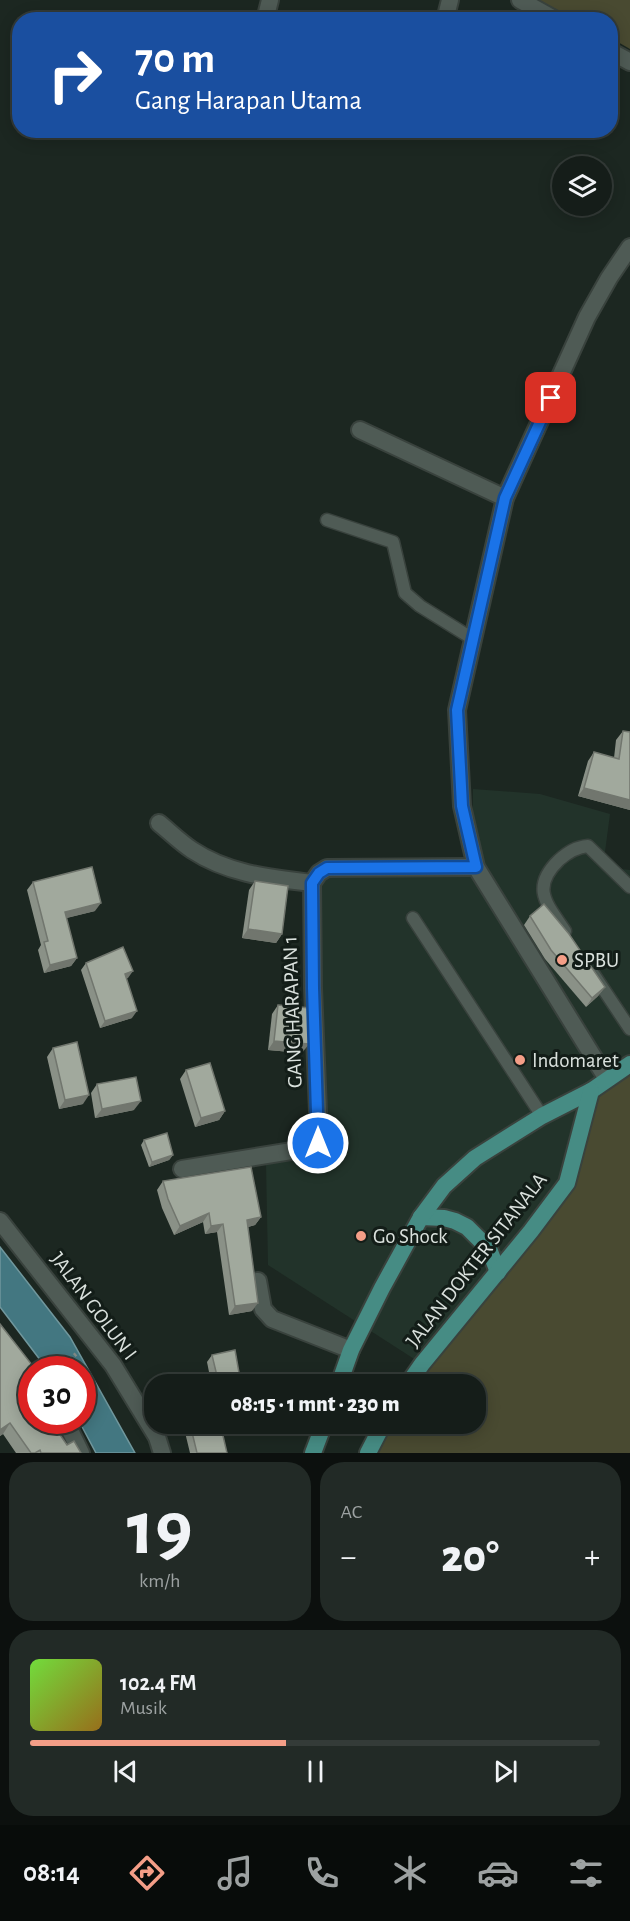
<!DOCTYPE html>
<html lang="id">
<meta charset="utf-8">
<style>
:root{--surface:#151d19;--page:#222a26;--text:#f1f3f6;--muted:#9da2a2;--line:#343b38;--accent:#f49e87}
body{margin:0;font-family:"Alegreya Sans",sans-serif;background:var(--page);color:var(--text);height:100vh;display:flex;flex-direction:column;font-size:22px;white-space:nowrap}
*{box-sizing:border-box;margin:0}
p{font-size:20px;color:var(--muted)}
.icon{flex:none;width:33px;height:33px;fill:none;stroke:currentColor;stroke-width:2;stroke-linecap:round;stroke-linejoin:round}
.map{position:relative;height:1453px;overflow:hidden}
.details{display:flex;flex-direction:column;gap:9px;padding:9px;background:#0c100e;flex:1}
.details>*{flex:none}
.hud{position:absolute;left:12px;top:12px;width:606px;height:126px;border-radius:24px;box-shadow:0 3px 15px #0003,0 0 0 2px var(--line);background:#1a4fa0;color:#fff;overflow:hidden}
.tools{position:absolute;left:552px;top:156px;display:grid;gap:12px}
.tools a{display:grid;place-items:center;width:60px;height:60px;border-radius:50%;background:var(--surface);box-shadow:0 3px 15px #0003,0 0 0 2px var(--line);font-size:30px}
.speed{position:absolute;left:18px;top:1356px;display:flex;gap:12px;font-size:30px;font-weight:700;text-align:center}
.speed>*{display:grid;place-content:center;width:78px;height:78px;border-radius:50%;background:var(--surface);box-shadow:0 3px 15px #0003,0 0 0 2px var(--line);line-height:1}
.speed .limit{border:9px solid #d22;background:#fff;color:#111}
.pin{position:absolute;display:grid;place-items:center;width:51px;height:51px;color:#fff;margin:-26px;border-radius:12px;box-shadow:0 3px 9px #0006}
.me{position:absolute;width:66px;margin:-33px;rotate:0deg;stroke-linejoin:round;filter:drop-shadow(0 0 4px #0008)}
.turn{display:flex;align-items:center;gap:21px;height:126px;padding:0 24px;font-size:27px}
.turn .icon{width:78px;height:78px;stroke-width:2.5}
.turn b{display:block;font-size:42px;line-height:51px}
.big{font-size:45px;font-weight:800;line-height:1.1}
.details .tile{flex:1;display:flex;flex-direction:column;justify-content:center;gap:9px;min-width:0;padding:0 21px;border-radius:24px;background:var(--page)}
.details .dial{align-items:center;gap:0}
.dial b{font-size:78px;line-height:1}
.song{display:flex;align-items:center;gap:18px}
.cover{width:72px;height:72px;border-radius:9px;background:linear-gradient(135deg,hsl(100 70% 55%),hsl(40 70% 35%))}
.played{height:6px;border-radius:3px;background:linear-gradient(90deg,var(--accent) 45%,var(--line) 45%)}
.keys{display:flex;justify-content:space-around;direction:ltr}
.heat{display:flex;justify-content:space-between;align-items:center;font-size:33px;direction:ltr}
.details .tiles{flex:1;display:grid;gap:9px;grid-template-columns:1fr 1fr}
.tile:last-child{grid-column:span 2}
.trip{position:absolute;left:144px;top:1374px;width:342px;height:60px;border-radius:24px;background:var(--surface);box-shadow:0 3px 15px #0003,0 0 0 2px var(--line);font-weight:800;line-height:60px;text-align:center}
.tab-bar{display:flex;height:96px;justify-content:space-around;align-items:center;background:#080c0a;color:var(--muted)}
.tab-bar .icon{width:42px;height:42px}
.tab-bar .on{color:var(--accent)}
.tab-bar b{font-size:27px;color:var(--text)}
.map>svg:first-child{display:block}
</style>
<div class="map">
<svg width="630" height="1453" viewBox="0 0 630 1453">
<rect width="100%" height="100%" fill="#1c2721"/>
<polygon fill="#22332a" points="473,789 540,794 610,814 603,867 630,870 630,1099 422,1364 268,1265 266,1164 325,1153 315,864 472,863"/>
<g fill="#494a31">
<polygon points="538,0 630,0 630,49 611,38 610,20 575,19"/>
<polygon points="630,1064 630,1453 368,1453 384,1424 476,1424 476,1384 409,1384 567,1183 591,1091"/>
</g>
<polygon fill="#437781" stroke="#70979d" stroke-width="1.5" points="0,1247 70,1337 135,1453 96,1453 79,1421 82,1420 82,1370 47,1369 0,1307"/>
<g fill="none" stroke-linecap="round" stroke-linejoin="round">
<defs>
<g id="service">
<polyline points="327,520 393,542 405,593 420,606 473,639"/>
<polyline points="413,918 542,1116"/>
<path d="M 565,931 C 547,904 530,888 559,860 C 568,852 576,847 588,846 L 630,887"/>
<polyline points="594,975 630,1029"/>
</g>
<g id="minor">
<polyline points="520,0 556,20"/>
<polyline points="265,20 270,0"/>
<polyline points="445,20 450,0"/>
<polyline points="610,51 630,62"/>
<polyline points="360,430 505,498"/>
<path d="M 159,823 C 170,832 180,842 192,850 C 228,874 270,878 312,883"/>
<polyline points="312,883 319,873 327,868 476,867"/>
<polyline points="607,1079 476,867 462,806 457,710 505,498 587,317 609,278 630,247"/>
<polyline points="182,1169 316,1147 319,1136 313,988 312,883"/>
<polyline points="0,1221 113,1365 157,1437 162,1453"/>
<polyline points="258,1281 263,1309 272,1319 351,1350"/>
<polyline points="65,1420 81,1453"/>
</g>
<g id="primary">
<polyline points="421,1217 444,1218 455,1221 467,1227 489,1249 498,1272"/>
<polyline points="339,1384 351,1350 382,1288 421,1217 444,1186 475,1158 542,1116 591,1091 630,1064"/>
<polyline points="408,1384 422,1364 531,1231 567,1183 591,1091"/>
<polyline points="313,1453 324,1424"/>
<polyline points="368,1453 383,1424"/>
</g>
</defs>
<use href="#service" stroke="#39423d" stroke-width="15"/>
<use href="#minor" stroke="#39423d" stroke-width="20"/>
<use href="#primary" stroke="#39423d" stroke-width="20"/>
<polyline stroke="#838c87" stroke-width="4" stroke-dasharray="4.5 3" stroke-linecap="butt" points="57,1370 76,1354"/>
<use href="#service" stroke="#4f5b55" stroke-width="12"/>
<use href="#minor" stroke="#4f5b55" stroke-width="16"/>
<use href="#primary" stroke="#468c84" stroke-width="16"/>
</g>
<g fill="#8a9187">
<polygon points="623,731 630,732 630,810 578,796 588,761 594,752 614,758 616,740"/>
<polygon points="255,881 282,934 276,943 242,938 249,890"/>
<polygon points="33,882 95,911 66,918 77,958 71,966 44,973 38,950 41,945 27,890"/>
<polygon points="530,916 605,987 598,996 586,1007 545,959 524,925"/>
<polygon points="86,963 128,978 126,978 132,1018 100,1028 81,970"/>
<polygon points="278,1005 302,1053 268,1050 272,1014"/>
<polygon points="53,1048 83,1104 59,1109 47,1057"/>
<polygon points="186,1070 225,1111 219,1120 195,1127 180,1079"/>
<polygon points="97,1084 134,1110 95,1118 91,1093"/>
<polygon points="144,1140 173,1155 169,1160 149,1167 141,1145"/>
<polygon points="163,1181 261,1217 255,1225 248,1227 252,1311 229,1315 217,1232 205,1234 203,1222 174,1235 162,1208 157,1190"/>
<polygon points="0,1324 32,1420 81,1453 16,1453 3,1434 0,1436"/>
<polygon points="212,1355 241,1384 210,1377 207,1362"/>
<polygon points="183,1424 259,1424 257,1426 222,1433 227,1453 190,1453"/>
</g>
<g fill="#71766e">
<polygon points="584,788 630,800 630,810 578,796"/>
<polygon points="101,903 95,911 59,920 65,912"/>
<polygon points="248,929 282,934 276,943 242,938"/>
<polygon points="77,958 71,966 44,973 50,965"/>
<polygon points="133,971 128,978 120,981 125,974"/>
<polygon points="605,987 598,996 586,1007 592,998"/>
<polygon points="137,1011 132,1018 100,1028 105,1021"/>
<polygon points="274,1041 309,1044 302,1053 268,1050"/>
<polygon points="89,1095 83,1104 59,1109 65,1100"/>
<polygon points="141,1101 134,1110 95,1118 102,1109"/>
<polygon points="225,1111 219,1120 195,1127 201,1118"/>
<polygon points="173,1155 169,1160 149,1167 152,1162"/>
<polygon points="209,1213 203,1222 174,1235 180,1226"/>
<polygon points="261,1217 255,1225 241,1229 247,1220"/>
<polygon points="223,1224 217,1232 205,1234 211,1226"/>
<polygon points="258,1303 252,1311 229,1315 235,1306"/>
<polygon points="10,1423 3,1434 0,1436 0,1430"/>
<polygon points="239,1424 259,1424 257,1426 216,1434 221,1427"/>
</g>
<g fill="#a1a99d" stroke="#71766e" stroke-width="1.5">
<polygon points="623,731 630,732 630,800 584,788 594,752 619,759"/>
<polygon points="92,867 101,903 65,912 77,958 50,965 44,942 48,941 33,882"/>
<polygon points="255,881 288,886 282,934 248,929"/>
<polygon points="544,904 569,934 605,987 592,998 551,950 530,916"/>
<polygon points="123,947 133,971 125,974 137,1011 105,1021 86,963"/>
<polygon points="278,1005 310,1008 309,1044 274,1041"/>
<polygon points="77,1042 89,1095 65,1100 53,1048"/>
<polygon points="210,1063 225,1111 201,1118 186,1070"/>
<polygon points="136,1077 141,1101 102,1109 97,1084"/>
<polygon points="167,1133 173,1155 152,1162 144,1140"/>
<polygon points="251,1167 261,1217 247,1220 258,1303 235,1306 223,1224 211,1226 209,1213 180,1226 168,1199 163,1181"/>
<polygon points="0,1324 36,1370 32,1370 32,1420 50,1420 67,1445 74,1441 81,1453 41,1453 40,1450 35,1453 31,1453 10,1423 0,1430"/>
<polygon points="235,1350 241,1384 175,1384 217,1376 212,1355"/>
<polygon points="190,1424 239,1424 221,1427 227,1453 197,1453"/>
</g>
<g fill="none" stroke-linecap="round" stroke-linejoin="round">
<defs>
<polyline id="route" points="318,1143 313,988 312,883 319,873 327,868 476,867 462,806 457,710 505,498 551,398"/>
</defs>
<use href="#route" stroke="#114b97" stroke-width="15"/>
<use href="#route" stroke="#1a73e8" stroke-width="10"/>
</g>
<g fill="#f49e87" stroke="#131d18" stroke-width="2">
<circle cx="562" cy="960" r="6"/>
<circle cx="520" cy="1060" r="6"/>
<circle cx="361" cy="1236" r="6"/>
</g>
<g text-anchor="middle" stroke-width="6" stroke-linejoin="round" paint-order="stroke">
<g font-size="21" fill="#dae1dd" stroke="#131d18" text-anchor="start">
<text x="574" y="967">SPBU</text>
<text x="532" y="1067">Indomaret</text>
<text x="373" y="1243">Go Shock</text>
</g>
<g font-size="21" fill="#dae1dd" stroke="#131d18">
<text transform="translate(292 1012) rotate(-92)" y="7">GANG HARAPAN 1</text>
<text transform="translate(476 1260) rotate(-52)" y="7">JALAN DOKTER SITANALA</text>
<text transform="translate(94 1306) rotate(53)" y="7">JALAN GOLUN I</text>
</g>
</g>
</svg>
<div class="tools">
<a><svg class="icon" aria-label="layers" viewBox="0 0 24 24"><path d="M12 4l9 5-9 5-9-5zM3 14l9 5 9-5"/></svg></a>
</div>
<div class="speed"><div class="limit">30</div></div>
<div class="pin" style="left:551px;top:398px;background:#d93025"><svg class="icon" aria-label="arrive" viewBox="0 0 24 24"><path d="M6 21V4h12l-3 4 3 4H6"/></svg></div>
<svg class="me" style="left:318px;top:1143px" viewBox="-20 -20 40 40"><circle r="17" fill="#1a73e8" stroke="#fff" stroke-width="3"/><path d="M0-11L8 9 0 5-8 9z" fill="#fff"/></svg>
<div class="trip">08:15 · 1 mnt · 230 m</div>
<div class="hud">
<div class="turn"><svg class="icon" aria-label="right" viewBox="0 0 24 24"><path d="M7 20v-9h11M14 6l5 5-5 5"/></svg><div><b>70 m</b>Gang Harapan Utama</div></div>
</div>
</div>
<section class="details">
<div class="tiles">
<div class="tile dial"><b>19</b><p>km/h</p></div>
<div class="tile"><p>AC</p>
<div class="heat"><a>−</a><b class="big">20°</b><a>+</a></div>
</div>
<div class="tile">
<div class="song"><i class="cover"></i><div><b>102.4 FM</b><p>Musik</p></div></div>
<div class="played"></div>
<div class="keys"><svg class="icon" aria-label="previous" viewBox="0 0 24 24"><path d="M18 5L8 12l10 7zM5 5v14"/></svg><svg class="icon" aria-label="pause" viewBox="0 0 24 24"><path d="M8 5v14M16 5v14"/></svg><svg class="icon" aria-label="next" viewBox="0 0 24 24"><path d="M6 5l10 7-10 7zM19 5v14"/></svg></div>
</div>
</div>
</section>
<nav class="tab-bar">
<b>08:14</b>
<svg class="icon on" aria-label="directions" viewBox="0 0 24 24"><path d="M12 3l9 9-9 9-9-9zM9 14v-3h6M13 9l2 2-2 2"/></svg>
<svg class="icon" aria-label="music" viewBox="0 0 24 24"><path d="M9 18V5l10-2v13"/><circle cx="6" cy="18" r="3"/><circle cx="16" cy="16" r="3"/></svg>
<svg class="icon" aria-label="phone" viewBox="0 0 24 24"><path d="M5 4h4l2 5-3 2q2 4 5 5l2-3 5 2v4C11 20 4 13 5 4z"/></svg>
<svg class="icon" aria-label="climate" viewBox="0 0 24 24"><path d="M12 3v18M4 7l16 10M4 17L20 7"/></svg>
<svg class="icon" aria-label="car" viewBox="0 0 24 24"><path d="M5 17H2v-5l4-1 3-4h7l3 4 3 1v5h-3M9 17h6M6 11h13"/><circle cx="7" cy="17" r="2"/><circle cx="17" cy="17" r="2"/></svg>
<svg class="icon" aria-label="filters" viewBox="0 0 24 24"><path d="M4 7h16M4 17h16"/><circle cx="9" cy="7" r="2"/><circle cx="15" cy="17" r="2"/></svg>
</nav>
